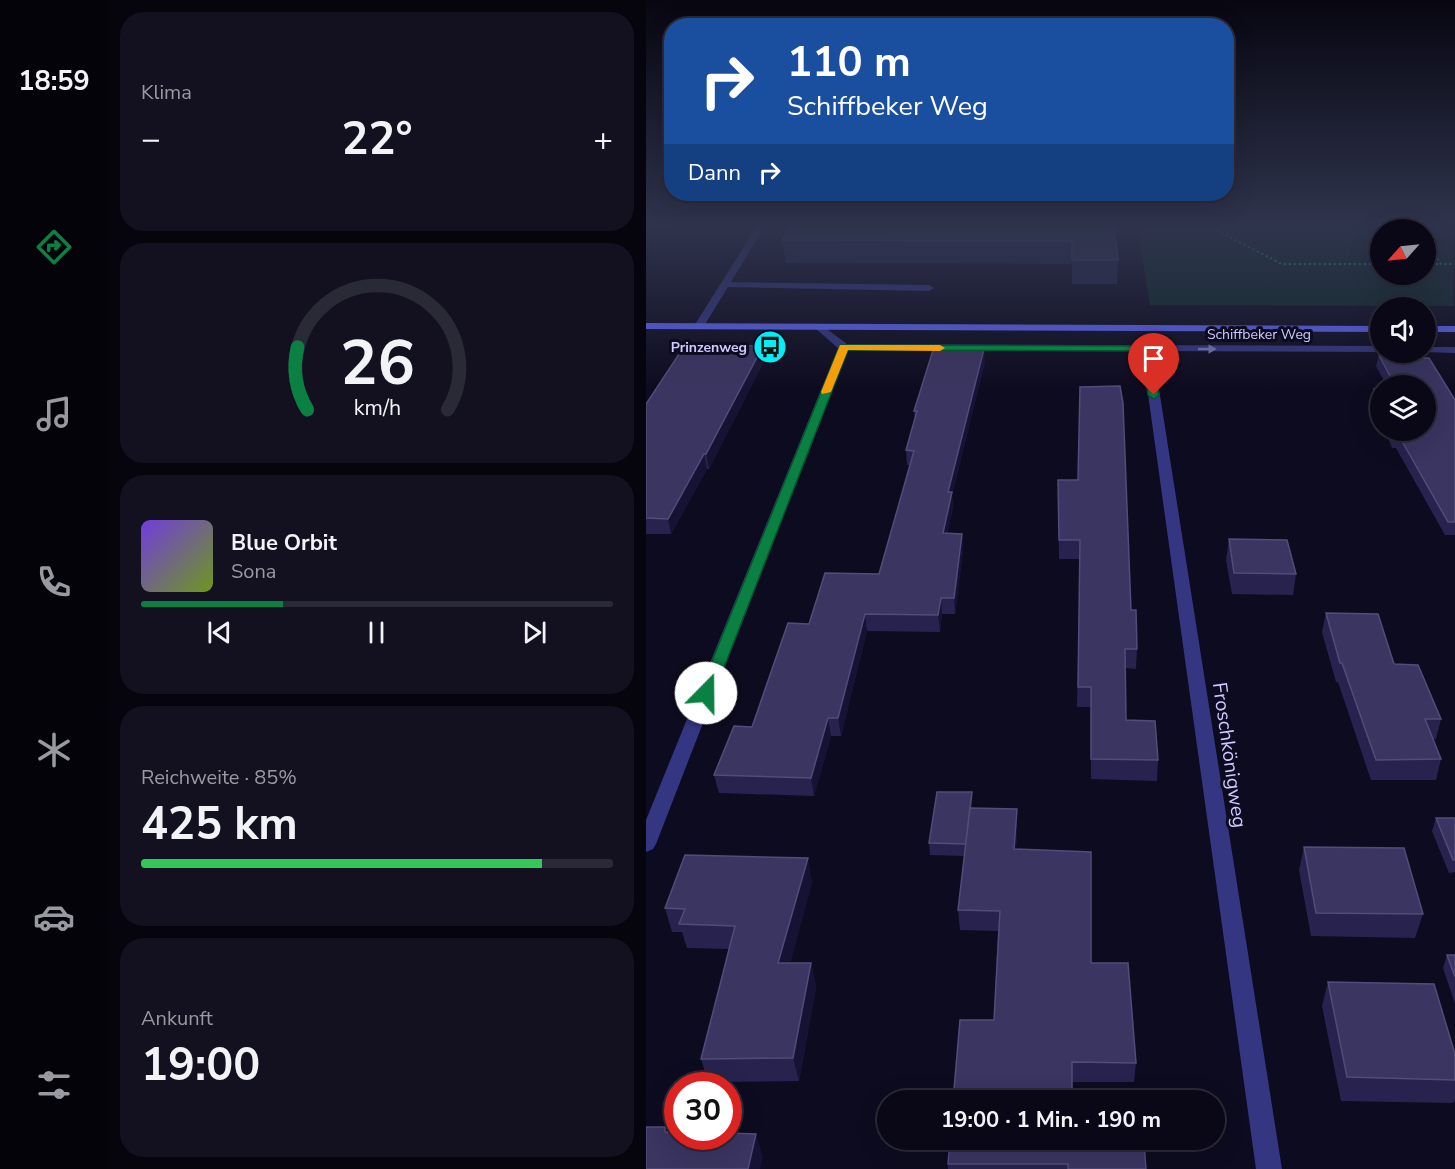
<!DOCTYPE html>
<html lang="de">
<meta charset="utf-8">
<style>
:root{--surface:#0a0817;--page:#131120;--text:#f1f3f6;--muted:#999aa1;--line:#2a2936;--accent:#0b8043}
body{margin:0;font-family:"Nunito Sans",sans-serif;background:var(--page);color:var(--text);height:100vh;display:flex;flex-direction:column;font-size:22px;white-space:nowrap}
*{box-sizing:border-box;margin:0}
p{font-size:20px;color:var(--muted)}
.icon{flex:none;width:33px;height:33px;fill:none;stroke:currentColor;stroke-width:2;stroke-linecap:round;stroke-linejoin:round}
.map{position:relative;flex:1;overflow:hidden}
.side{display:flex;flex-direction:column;gap:12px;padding:12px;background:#06040d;width:538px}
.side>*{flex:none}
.hud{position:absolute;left:18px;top:18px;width:570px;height:183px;border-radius:24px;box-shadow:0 6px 24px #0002,0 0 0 2px var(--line);background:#1a4fa0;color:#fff;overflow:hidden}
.needle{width:39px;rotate:243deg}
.fabs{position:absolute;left:724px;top:219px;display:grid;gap:12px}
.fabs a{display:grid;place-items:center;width:66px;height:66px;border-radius:50%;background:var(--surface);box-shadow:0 6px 24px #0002,0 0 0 2px var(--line);font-size:30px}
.speed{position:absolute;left:18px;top:1072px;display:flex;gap:12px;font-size:30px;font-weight:700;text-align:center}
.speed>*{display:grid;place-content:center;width:78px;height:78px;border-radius:50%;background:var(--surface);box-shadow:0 6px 24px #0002,0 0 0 2px var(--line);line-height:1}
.speed .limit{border:9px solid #d22;background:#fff;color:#111}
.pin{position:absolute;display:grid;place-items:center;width:51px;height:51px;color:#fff;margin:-62px -26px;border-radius:50% 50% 50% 0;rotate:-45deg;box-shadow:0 0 6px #0007}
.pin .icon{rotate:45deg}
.me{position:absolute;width:66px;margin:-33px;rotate:22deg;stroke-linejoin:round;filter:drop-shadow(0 0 4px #0008)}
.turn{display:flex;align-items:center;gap:21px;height:126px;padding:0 24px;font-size:27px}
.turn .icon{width:78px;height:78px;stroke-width:2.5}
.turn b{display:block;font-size:42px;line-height:51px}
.then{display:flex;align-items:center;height:57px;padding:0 24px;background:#0003;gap:12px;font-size:22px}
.big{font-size:45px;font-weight:700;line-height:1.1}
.side .card{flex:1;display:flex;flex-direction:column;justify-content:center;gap:9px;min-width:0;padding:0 21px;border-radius:24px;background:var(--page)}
.side .dial{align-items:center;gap:0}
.dial svg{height:156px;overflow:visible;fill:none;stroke:var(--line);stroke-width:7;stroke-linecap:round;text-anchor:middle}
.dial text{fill:var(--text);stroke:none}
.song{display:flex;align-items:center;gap:18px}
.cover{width:72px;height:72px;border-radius:9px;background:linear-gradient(135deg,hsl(260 70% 55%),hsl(80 70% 35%))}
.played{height:6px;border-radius:3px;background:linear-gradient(90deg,var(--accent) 30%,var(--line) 30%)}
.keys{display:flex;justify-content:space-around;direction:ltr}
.heat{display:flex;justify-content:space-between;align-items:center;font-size:33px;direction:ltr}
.charge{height:9px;border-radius:4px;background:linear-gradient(90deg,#34c759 85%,var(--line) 0)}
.trip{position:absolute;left:231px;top:1090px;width:348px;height:60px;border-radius:30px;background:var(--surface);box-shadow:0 6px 24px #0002,0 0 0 2px var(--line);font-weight:700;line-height:60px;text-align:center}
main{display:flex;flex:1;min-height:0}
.menu{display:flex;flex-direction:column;width:108px;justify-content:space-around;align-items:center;background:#040309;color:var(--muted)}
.menu .icon{width:42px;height:42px}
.menu .active{color:var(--accent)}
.menu b{font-size:27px;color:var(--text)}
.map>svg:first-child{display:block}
</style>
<main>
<nav class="menu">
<b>18:59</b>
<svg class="icon active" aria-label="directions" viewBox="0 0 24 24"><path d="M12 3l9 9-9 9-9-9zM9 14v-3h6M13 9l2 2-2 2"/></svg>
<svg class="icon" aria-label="music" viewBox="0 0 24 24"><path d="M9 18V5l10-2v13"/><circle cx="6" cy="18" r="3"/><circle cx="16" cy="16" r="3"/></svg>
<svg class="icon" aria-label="phone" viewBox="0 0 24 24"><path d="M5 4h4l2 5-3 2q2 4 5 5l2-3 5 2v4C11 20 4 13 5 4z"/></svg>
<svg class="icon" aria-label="climate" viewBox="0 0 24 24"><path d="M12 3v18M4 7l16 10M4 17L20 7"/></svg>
<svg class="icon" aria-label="car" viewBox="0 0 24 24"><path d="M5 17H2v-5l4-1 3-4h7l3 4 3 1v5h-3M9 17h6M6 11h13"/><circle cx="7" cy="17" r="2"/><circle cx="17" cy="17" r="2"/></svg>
<svg class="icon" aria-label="filters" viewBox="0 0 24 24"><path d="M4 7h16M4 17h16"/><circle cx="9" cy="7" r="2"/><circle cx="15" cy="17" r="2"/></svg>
</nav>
<section class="side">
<div class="card"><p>Klima</p>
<div class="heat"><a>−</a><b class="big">22°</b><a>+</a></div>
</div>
<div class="card dial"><svg viewBox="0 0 100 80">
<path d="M14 69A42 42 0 1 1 86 69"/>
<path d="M14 69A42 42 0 0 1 9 37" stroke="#0b8043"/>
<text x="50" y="56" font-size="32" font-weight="700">26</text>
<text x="50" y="72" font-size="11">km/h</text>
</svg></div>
<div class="card">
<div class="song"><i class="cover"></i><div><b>Blue Orbit</b><p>Sona</p></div></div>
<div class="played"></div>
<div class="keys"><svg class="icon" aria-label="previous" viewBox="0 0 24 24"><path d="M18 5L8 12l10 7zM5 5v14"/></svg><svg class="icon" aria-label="pause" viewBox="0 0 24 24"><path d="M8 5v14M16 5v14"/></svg><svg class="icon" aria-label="next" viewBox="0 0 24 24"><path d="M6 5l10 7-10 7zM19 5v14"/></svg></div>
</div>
<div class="card"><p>Reichweite · 85%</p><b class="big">425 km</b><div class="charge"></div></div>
<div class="card"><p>Ankunft</p><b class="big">19:00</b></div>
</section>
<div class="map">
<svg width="809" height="1169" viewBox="0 0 809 1169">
<rect width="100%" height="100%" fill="#0d0b1f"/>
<path fill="#0e2a27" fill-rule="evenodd" d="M 491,226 L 808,226 L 808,306 L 504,305 ZM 735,230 L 780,230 L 780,274 L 735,274 Z"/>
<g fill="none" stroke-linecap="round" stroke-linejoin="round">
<g stroke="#27b6a2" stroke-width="2" stroke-dasharray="2 3" stroke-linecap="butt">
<polyline points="562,226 636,264 735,264"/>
<polyline points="769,226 771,230"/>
<polyline points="780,242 795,264 809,264"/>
<polyline points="780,264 794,264"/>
</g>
<polygon fill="#343681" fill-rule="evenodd" points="77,282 283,285 288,288 283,291 80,287 77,286"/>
<g fill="#343681" fill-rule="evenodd">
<polygon points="111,226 119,226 58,326 49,328 48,326"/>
<polygon points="174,324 201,344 735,346 735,352 507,351 636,1169 610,1169 496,351 202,350 10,844 7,849 0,852 0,820 192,348 170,329 169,327"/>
<polygon points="780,347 809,347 809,353 777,352 780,352"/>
</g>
<g fill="#6168ff" fill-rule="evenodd">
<polygon points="0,323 735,326 735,332 0,329"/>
<rect x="780" y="326" width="29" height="6"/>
</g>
</g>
<g fill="#28234e">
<polygon points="468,226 472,260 471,284 426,284 426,264 140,263 136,240"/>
<polygon points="117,346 119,359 63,469 61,469 25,534 0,534 0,404"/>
<polygon points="733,355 809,400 809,535 799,535 750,448 746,448 739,430 780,430 780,386 741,386 730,366"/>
<polygon points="339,362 306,495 307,507 301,534 316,534 317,550 309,614 296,614 294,632 221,631 195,736 185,736 168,796 73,793 68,775 106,727 163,624 233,574 264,465 261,465 260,450 269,421 268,411"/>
<polygon points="728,389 735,389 735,422 726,401"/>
<polygon points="412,480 485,610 491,649 490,669 479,668 480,720 512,760 511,781 445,779 445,707 431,707 434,559 413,559"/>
<polygon points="583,539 650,574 647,595 586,594 580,560"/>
<polygon points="680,613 748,664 795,719 790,739 787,739 795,759 790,780 725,780 692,682 690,682 676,632"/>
<polygon points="326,792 326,808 371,828 370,849 445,963 490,1063 488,1082 426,1082 348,1020 352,931 314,930 312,910 318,856 284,855 283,843"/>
<polygon points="790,818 809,818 809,872 803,873 786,831"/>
<polygon points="658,847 777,914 769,938 665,936 653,870"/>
<polygon points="166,882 144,963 165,963 170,987 153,1081 62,1082 55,1059 83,949 41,948 36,932 26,932 19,908"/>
<polygon points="801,955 809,955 809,1004 797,968"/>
<polygon points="682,982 809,1054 809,1100 807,1103 695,1101 676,1006"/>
<polygon points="425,1143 500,1169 302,1169 302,1164"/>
</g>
<g fill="#161233">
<polygon points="117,346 119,359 63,469 60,454"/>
<polygon points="338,349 339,362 306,495 307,507 298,549 297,533 302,492"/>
<polygon points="58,454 61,469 25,534 22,519"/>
<polygon points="316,534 317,550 309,614 308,598"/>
<polygon points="295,598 296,614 294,632 292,615"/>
<polygon points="219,614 221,631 195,736 192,718"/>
<polygon points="182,718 185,736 168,796 165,778"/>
<polygon points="326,792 326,804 321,856 320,844"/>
<polygon points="371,809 371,828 369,869 368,849"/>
<polygon points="162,858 166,882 138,987 132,963"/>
<polygon points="165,963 170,987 153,1081 147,1058"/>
<polygon points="110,1134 117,1157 114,1169 102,1169"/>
</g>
<g fill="#3a3561" stroke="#514c7a" stroke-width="1.5">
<polygon points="145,226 468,226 472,260 426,260 426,241 136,240"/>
<polygon points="39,345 117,346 60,454 58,454 22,519 0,518 0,404"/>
<polygon points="288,347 338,349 302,492 306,492 297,533 316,534 308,598 295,598 292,615 219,614 192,718 182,718 165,778 68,775 88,726 106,727 142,623 163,624 179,573 233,574 268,451 260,450 271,411 268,411"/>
<polygon points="733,355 775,355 777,358 783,358 809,400 809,522 802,522 753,436 749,436 746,430 780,430 780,386 749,386"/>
<polygon points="474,386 477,403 485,610 490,610 491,649 479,649 480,720 509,721 512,760 445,759 445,687 432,687 434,540 413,540 412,480 432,480 434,387"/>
<polygon points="728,389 735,389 735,405"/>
<polygon points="583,539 641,540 650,574 588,573"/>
<polygon points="680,613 732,614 748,664 772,665 795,719 779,719 795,759 730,760 696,663 694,663"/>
<polygon points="291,792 326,792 320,844 283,843"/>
<polygon points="324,808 371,809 368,849 445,852 445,963 482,963 490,1063 426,1062 426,1101 307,1101 314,1020 348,1020 354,911 312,910"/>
<polygon points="790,818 809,818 809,860 807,860"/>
<polygon points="658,847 758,848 777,914 670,913"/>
<polygon points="39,855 162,858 132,963 165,963 147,1058 55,1059 89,926 33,924 39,909 19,908"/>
<polygon points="801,955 809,955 809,977"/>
<polygon points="682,982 788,984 809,1054 809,1080 701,1077"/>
<polygon points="0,1127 19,1127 19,1132 32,1132 32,1137 82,1137 82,1133 110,1134 102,1169 0,1169"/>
<polygon points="304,1140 425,1140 425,1143 498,1143 500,1169 422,1169 422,1164 302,1164"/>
</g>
<defs><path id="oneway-solid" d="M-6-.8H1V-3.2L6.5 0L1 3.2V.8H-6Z" transform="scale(1.5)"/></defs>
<use fill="#7879ba" href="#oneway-solid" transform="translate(561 349)"/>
<linearGradient id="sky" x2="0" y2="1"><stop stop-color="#070611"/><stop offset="0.58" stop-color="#2f344d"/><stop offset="1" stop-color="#2f344d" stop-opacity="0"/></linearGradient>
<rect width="809" height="389" fill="url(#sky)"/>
<polygon fill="#0b8043" stroke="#07532c" stroke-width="1.5" points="194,345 501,346 505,348 513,395 508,399 502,395 496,351 202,350 68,693 66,696 55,696 53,693"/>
<polygon fill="#f59e0b" points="194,345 294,345 299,348 294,351 202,350 185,392 176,394 175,392"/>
<defs>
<symbol id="bus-disc" viewBox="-11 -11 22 22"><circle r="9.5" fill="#00eef5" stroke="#0d0b1f"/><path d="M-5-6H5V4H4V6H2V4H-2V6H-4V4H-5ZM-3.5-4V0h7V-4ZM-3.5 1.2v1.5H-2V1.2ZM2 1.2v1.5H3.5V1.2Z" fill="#111"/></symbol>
</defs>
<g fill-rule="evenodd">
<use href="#bus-disc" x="105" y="328" width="38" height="38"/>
</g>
<g text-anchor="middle" stroke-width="6" stroke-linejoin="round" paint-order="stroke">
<g font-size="14" fill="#cccaff" stroke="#0d0b1f">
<text x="613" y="339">Schiffbeker Weg</text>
</g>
<g font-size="14" font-weight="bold" fill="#cccaff" stroke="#0d0b1f" text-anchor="end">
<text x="101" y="352">Prinzenweg</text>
</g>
<g font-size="20" fill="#cccaff" stroke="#0d0b1f">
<text transform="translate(584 755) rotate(82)" y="7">Froschkönigweg</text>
</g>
</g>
</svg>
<div class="fabs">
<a><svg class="needle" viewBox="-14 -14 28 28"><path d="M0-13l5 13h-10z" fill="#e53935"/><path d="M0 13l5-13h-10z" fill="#999aa1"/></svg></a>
<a><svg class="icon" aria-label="sound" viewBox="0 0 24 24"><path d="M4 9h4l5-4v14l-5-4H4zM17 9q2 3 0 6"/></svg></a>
<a><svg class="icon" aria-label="layers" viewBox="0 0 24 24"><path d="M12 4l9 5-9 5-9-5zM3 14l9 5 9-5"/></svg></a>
</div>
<div class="speed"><div class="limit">30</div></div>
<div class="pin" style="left:508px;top:395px;background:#d93025"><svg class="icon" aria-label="arrive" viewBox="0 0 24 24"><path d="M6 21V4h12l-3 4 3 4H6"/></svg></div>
<svg class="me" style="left:60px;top:693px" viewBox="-20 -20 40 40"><circle r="19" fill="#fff"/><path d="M0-13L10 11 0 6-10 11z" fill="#0b8043"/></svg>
<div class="trip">19:00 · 1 Min. · 190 m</div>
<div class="hud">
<div class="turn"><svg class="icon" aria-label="right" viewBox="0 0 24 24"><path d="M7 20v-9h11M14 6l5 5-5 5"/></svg><div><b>110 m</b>Schiffbeker Weg</div></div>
<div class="then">Dann<svg class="icon" aria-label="right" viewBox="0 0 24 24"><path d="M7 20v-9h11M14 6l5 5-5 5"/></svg></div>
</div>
</div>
</main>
